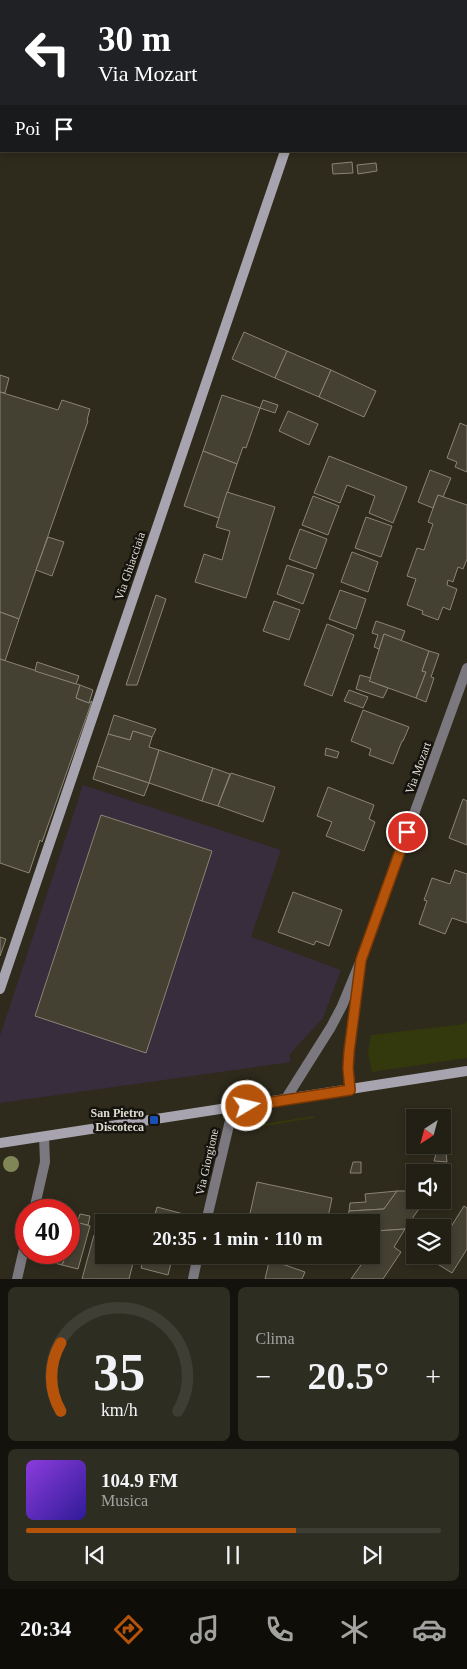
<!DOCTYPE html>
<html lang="it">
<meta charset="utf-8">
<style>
:root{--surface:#222015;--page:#2e2d22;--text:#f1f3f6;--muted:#a2a3a0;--line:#3f3e34;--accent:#b45309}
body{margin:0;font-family:Georgia,serif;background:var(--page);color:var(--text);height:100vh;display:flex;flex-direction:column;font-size:19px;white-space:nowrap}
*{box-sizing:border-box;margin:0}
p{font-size:16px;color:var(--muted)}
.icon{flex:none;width:28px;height:28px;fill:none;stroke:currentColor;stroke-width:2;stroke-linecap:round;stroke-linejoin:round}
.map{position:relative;height:1279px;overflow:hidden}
.side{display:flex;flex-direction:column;gap:8px;padding:8px;background:#13120c;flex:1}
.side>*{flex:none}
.hud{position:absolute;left:0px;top:0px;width:468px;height:152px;box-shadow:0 2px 8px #0003,0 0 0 1px var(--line);background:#202124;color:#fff;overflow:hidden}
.needle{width:32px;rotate:216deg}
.buttons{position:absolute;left:406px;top:1109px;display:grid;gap:10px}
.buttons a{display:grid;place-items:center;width:45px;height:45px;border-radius:0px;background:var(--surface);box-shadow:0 2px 8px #0003,0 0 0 1px var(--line);font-size:25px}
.speed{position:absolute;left:15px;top:1199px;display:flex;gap:10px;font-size:25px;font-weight:700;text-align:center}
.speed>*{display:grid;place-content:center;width:65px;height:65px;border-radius:50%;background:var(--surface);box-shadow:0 2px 8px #0003,0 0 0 1px var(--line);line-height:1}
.speed .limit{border:8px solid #d22;background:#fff;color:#111}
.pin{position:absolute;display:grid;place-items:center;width:42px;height:42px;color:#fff;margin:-21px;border:2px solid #fff;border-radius:50%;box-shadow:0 1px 5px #0007}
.me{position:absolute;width:55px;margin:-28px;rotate:81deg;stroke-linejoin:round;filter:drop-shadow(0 0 4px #0008)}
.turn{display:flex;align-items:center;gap:18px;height:105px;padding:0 15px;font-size:22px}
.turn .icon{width:65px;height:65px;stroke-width:2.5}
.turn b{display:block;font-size:35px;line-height:42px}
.then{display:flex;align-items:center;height:48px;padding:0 15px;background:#0003;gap:10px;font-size:19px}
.big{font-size:38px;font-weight:700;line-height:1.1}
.side .card{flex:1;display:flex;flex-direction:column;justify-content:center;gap:8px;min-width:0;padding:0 18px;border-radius:8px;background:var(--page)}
.side .dial{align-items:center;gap:0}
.dial svg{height:130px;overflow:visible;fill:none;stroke:var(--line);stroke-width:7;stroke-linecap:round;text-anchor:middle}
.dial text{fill:var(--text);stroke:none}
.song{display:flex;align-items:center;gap:15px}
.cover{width:60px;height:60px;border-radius:8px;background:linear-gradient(135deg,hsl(270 70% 55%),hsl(250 70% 35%))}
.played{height:5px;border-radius:2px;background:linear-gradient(90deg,var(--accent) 65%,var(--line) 65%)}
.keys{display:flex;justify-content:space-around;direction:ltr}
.heat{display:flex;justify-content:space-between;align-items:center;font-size:28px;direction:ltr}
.side .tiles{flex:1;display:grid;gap:8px;grid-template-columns:1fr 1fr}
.card:last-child{grid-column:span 2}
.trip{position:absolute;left:95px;top:1214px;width:285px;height:50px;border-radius:0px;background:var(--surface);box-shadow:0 2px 8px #0003,0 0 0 1px var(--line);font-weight:700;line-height:50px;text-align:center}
.dock{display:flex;height:80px;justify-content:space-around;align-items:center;background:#0e0d08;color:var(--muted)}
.dock .icon{width:35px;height:35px}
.dock .selected{color:var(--accent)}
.dock b{font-size:22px;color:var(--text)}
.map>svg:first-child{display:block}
</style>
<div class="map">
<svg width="467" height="1279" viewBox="0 0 467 1279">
<rect width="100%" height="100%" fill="#2e2a1c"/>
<polygon fill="#382d3c" points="83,785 281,850 251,937 341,970 323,1018 289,1055 291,1062 0,1103 0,1036"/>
<g fill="#33380d">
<polygon points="467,1020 467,1058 372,1072 368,1053 371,1035 465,1024"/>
<polygon points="314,1116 314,1118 242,1130 242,1127"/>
</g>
<g fill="#444032" stroke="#8a8475">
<polygon points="352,162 353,173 333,174 332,164"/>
<polygon points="376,163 377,171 358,174 357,165"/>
<polygon points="244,332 287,351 275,378 232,359"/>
<polygon points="287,351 331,370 319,397 275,378"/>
<polygon points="331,370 376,391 364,417 319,397"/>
<polygon points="0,375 9,378 5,393 0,392"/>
<polygon points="0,392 58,410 62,400 90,409 87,420 88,421 19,619 0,612"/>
<polygon points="222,395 260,408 246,448 243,447 237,464 203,451"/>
<polygon points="263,400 278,405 275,413 260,408"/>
<polygon points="288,411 318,424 309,445 279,431"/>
<polygon points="460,423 467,426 467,472 455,467 457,462 447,458"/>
<polygon points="203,451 237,464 219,518 184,506"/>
<polygon points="329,456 407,487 393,523 369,513 375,496 347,485 340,503 314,493"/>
<polygon points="430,470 451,478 443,497 438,495 433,508 418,502"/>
<polygon points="227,492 275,507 246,598 195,582 204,554 222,560 230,531 216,527"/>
<polygon points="438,495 467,505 467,559 463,569 458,567 453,582 448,580 447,585 457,589 450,610 443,607 438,620 422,614 423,611 407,605 416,579 407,576 417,548 424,550 433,524 428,522"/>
<polygon points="313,496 339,506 328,535 302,525"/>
<polygon points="366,517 392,526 381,557 355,548"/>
<polygon points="300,529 327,539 316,569 289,559"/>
<polygon points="48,537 64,542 52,576 36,570"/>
<polygon points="352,552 378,562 368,592 341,582"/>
<polygon points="287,565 314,574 303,604 277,594"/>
<polygon points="340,590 366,599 356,629 329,619"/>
<polygon points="156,595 166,599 137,685 126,685"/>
<polygon points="274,601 300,610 289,640 263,631"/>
<polygon points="0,612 19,619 5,661 0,659"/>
<polygon points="376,621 405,631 401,641 384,634 379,649 374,647 378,635 372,633"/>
<polygon points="327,624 354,635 332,696 304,685"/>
<polygon points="384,634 429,651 422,671 426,672 416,698 369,681"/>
<polygon points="429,651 439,654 431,677 434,678 426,702 416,698 426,672 422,671"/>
<polygon points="0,659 80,685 76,698 89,703 92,701 42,842 40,840 29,873 0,863"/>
<polygon points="37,662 79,676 76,684 35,671"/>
<polygon points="360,675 371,678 369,681 388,688 383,698 356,689"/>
<polygon points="80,685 93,690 89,703 76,698"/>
<polygon points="349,690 368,697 363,708 344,701"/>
<polygon points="363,710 409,727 403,741 402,741 393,764 369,755 371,749 351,741"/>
<polygon points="114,715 156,729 152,737 133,731 130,740 108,734"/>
<polygon points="133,731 152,737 149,747 159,750 149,783 97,766 108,734 130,740"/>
<polygon points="326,748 339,752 337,758 325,755"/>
<polygon points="159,750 213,768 202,801 149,783"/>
<polygon points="97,766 149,783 144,796 93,779"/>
<polygon points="213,768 230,774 218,806 202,801"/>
<polygon points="231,773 275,787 263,822 218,806"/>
<polygon points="328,787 374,805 369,819 375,822 364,851 326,836 332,822 317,816"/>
<polygon points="463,799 467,801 467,845 449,838"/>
<polygon points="101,815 212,851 146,1053 35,1016"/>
<polygon points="455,870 467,874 467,923 452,918 445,934 419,924 427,901 424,900 432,878 450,884"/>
<polygon points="293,892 342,910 329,946 316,941 314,945 278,932"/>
<polygon points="0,937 6,939 0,956"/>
<polygon points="446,1153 447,1162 434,1161 436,1154"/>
<polygon points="353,1162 361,1162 361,1173 350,1173"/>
<polygon points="257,1182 332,1198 327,1222 270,1222 249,1218"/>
<polygon points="397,1191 384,1209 349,1211 350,1203 366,1202 365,1194"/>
<polygon points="397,1191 415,1191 415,1200 425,1200 405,1229 376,1231 377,1251 371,1252 371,1222 347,1222 349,1211 384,1209"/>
<polygon points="464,1206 467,1208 467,1249 452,1273 431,1260 434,1255 442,1255 442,1241"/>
<polygon points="157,1207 195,1217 193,1222 153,1222"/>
<polygon points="80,1214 90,1216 88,1225 77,1223"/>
<polygon points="69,1220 90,1226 78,1269 62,1265 65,1257 49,1252 69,1252"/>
<polygon points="405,1229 394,1247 401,1252 383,1279 351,1279 368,1255 371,1255 371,1252 377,1251 376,1231"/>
<polygon points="94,1235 104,1237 104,1255 135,1255 129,1279 82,1279"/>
<polygon points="49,1252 65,1257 62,1265 47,1261"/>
<polygon points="144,1255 173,1255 168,1275 141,1268"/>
<polygon points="303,1255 302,1261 269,1256 269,1255"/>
<polygon points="269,1262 285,1265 305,1272 302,1279 265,1279"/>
</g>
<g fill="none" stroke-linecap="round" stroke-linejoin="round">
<g stroke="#7b787f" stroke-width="10">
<polyline points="334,1 334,0"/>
<path d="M 350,1090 C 346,1052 354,1014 359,976"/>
<polyline points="285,1100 331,1027 342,1006 361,960 467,668"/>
<polyline points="34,1210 45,1162 44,1137"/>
<polyline points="206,1222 233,1108"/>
<polyline points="17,1279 26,1240"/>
<polyline points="193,1279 198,1255"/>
</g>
<g stroke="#a8a4af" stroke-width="10">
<polyline points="466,51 467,51"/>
<polyline points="0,124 1,124"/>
<polyline points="0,989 285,151"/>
<polyline points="0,1143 467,1071"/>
</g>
</g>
<circle fill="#818657" cx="11" cy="1164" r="8"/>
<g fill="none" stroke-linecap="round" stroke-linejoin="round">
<defs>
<polyline id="route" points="247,1106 350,1090 348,1068 349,1052 361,960 407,832"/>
</defs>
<use href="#route" stroke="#753606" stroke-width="12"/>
<use href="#route" stroke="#b45309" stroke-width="9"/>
</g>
<rect fill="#1a4fb4" stroke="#15130d" stroke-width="2" x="149" y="1115" width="10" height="10" rx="2.5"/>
<g text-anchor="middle" stroke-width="5" stroke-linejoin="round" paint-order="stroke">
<g font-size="12" fill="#e0ddd4" stroke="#15130d">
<text transform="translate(130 566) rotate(-71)" y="4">Via Ghiacciaia</text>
<text transform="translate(418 768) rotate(-70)" y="4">Via Mozart</text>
<text transform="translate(207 1162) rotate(-77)" y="4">Via Giorgione</text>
</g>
<g font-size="12" font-weight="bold" fill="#e0ddd4" stroke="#15130d" text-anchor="end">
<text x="144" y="1117">San Pietro<tspan x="144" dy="14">Discoteca</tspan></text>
</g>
</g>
</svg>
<div class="buttons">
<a><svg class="needle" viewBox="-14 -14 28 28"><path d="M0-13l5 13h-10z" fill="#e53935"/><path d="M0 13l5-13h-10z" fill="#a2a3a0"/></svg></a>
<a><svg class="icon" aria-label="sound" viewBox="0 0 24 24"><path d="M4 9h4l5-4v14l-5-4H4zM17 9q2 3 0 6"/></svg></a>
<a><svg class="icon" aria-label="layers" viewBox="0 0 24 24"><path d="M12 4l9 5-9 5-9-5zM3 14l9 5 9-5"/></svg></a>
</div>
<div class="speed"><div class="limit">40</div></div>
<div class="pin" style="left:407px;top:832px;background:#d93025"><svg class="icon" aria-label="arrive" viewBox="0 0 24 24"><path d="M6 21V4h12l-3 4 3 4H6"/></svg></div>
<svg class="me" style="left:247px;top:1106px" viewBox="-20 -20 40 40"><circle r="17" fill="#b45309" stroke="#fff" stroke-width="3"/><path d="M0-11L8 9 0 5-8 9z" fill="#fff"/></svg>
<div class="trip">20:35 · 1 min · 110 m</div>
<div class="hud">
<div class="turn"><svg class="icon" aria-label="left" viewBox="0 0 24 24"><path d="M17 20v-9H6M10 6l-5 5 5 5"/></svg><div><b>30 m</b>Via Mozart</div></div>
<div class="then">Poi<svg class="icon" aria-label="arrive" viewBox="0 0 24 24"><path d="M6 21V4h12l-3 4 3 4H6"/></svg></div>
</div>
</div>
<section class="side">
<div class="tiles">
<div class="card dial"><svg viewBox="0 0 100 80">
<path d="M14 69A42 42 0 1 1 86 69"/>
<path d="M14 69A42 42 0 0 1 14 27" stroke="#b45309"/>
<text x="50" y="56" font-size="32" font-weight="700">35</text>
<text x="50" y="72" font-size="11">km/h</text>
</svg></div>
<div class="card"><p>Clima</p>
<div class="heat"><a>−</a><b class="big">20.5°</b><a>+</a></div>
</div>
<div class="card">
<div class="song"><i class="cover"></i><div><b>104.9 FM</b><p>Musica</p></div></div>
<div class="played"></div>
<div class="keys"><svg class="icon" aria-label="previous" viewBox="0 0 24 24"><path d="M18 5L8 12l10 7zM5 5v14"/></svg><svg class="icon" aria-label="pause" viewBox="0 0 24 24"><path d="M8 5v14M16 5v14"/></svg><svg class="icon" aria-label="next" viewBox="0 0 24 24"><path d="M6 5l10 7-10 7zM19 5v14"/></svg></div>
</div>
</div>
</section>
<nav class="dock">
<b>20:34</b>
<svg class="icon selected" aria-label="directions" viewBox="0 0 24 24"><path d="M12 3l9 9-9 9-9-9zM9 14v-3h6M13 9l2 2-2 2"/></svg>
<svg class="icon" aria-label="music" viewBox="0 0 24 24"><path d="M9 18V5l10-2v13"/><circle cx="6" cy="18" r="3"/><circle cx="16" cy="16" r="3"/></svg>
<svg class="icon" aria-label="phone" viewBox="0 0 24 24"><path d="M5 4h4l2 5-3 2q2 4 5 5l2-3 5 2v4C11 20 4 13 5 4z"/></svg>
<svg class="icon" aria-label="climate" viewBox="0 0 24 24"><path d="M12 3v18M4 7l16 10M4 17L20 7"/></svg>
<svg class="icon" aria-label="car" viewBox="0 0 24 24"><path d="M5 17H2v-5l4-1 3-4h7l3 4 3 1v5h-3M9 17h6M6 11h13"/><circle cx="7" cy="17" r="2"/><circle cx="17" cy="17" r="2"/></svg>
</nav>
